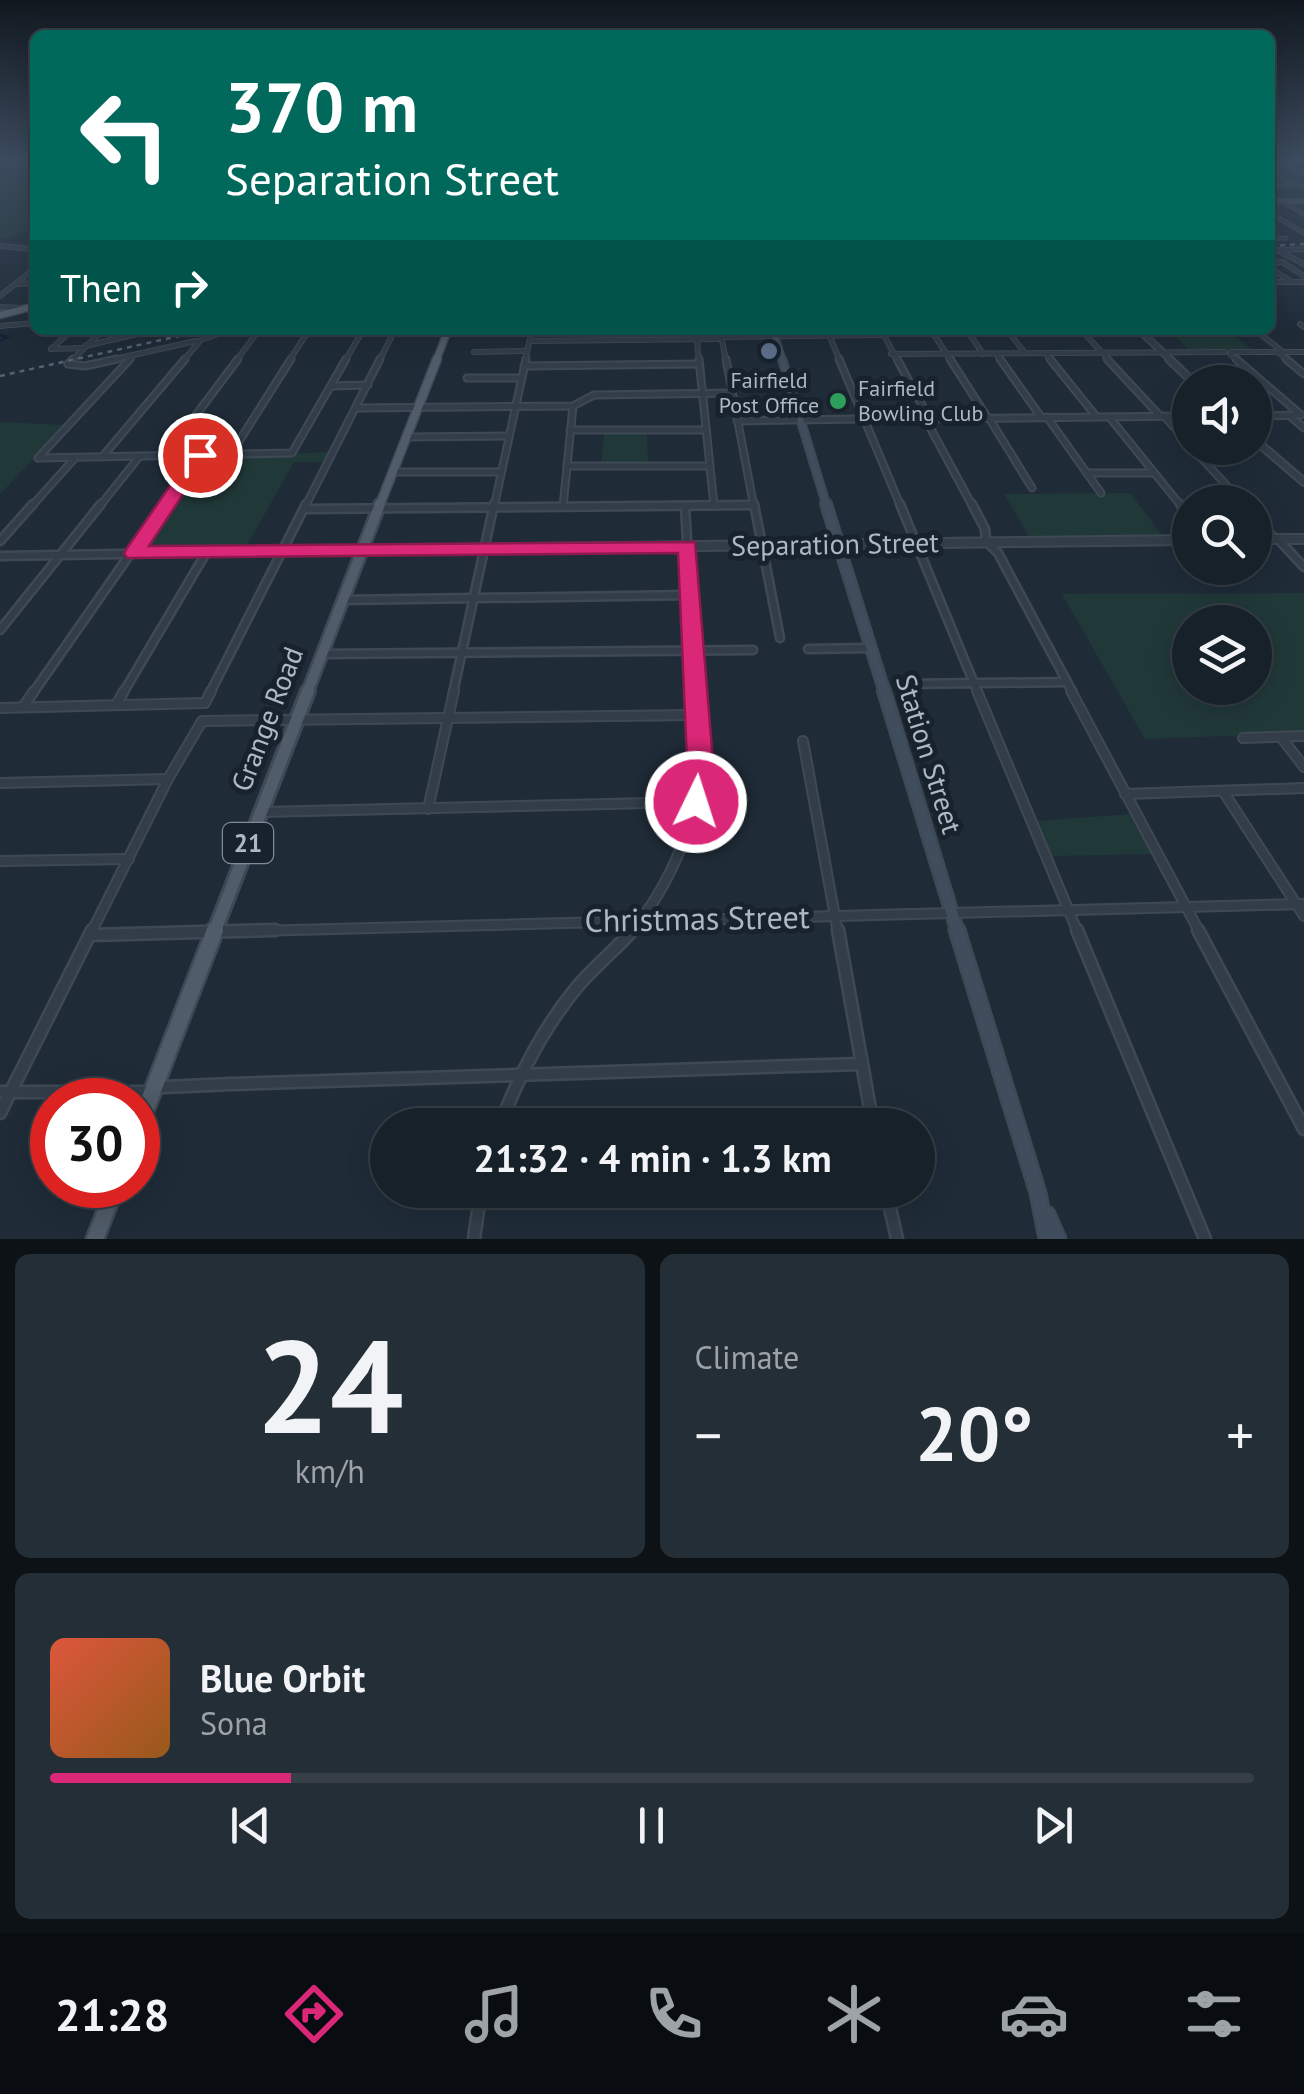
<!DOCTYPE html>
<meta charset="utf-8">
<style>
:root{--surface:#17212a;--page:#242e36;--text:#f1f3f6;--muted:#9ea3a8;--line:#363e47;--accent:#db2777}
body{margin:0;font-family:"PT Sans",sans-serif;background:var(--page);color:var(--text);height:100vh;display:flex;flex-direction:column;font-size:38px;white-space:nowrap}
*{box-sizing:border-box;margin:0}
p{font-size:32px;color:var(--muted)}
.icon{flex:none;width:55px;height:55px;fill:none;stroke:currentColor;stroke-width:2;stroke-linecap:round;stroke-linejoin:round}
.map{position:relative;height:1239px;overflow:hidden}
.side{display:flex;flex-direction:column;gap:15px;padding:15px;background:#0d1217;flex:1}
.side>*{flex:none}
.guide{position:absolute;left:30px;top:30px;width:1245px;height:305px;border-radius:15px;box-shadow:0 5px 25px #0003,0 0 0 2px var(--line);background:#00695c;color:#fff;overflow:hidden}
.buttons{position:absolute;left:1172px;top:365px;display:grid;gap:20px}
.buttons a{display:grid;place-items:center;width:100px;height:100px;border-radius:50%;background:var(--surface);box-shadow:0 5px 25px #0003,0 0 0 2px var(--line);font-size:50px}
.speed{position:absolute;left:30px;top:1078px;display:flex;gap:20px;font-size:50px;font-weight:700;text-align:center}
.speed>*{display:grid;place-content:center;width:130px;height:130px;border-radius:50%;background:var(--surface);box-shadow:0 5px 25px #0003,0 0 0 2px var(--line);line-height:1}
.speed .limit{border:15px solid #d22;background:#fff;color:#111}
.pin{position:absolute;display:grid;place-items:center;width:85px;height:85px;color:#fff;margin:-42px;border:5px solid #fff;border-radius:50%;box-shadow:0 2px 10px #0007}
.me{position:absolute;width:110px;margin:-55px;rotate:4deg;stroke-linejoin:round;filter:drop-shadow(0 0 8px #0008)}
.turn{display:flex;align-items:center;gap:35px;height:210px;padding:0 30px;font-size:45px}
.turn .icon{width:130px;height:130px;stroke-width:2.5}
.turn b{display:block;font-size:70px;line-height:85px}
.then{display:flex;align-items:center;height:95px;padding:0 30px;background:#0003;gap:20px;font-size:38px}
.big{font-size:75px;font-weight:700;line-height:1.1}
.side .widget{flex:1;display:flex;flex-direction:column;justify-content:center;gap:15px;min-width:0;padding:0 35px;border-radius:15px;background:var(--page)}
.side .dial{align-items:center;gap:0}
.dial b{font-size:130px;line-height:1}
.song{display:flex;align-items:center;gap:30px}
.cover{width:120px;height:120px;border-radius:15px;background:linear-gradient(135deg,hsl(10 70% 55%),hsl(30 70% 35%))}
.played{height:10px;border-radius:5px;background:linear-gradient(90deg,var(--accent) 20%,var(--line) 20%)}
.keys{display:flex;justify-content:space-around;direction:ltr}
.heat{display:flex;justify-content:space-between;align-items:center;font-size:55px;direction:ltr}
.side .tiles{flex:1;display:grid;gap:15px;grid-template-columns:1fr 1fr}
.widget:last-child{grid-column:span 2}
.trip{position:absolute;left:370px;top:1108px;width:565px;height:100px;border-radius:50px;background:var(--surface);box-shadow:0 5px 25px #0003,0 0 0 2px var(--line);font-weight:700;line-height:100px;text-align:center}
.tabs{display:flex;height:160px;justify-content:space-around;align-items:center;background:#090d11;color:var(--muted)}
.tabs .icon{width:70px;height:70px}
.tabs .active{color:var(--accent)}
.tabs b{font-size:45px;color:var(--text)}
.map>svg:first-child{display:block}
</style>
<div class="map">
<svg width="1304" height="1239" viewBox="0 0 1304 1239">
<rect width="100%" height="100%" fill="#1f2c38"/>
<g fill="#213839" fill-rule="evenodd">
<polygon points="35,160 35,228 8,239 0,238 0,161"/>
<polygon points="1169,330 1228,330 1252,350 1189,350"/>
<polygon points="0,422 65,425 0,494"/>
<polygon points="604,434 647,434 648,464 601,464"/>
<polygon points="331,452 326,462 294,462 246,547 143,549 203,458"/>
<polygon points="1130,493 1162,535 1029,536 1004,494"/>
<path d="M 1304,593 L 1304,733 L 1145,739 L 1062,594 ZM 1190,622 L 1255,622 L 1255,688 L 1190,688 Z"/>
<polygon points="1131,814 1152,854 1051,856 1036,821"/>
</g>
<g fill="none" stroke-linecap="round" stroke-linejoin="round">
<polyline stroke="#122336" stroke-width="2.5" points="0,335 8,337 0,341"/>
<defs>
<g id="minor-far5">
<polyline points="1275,159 1304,159"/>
<polyline points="1273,160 1304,174"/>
<polyline points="1270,172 1294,172"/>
<polyline points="1271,173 1296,185"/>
<polyline points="1270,186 1304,186"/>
<polyline points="1281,201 1304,214"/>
<polyline points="1270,213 1304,233"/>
<polyline points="1270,239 1286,238"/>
<polyline points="0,246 23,248"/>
</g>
<g id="minor-far4">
<polyline points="0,246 34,249"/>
<polyline points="1270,251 1304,249"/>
<polyline points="1279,251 1304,264"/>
<polyline points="1270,262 1284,262"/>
<polyline points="1282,262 1304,276"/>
<polyline points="1270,268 1290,281"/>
<polyline points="1270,282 1304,282"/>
<polyline points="16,284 35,283"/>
<polyline points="0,296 35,268"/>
<polyline points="0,307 24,308"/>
<polyline points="1300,324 1304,327"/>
<polyline points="0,326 35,323"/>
<polyline points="696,330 699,361"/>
<polyline points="720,330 726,361"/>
<polyline points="827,330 840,361"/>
<polyline points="881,330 898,361"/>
<polyline points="931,330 951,361"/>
<polyline points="967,330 983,354"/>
<polyline points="1081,330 1110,361"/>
<polyline points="1255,330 1282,351"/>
<polyline points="1008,331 1025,353"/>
<polyline points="1008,332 1050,332"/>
<polyline points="721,337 883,335"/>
<polyline points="204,339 230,330"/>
<polyline points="530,341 722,339"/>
<polyline points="85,346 155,330"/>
<polyline points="51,349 83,348"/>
<polyline points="51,349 72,330"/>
<polyline points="474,352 527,351"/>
<polyline points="1231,352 1304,352"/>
<polyline points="1279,353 1289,361"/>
<polyline points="891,354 1225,352"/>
<polyline points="1230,354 1238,361"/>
<polyline points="997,355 1001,361"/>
<polyline points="1047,355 1052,361"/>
<polyline points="71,361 103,330"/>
<polyline points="106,361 196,341"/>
<polyline points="128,361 134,355"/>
<polyline points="183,361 200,341"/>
<polyline points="236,361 259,330"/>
<polyline points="289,361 309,330"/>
<polyline points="345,361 363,330"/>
<polyline points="379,361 395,330"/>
<polyline points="525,361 532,330"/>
</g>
<g id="minor-far3">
<polyline points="699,359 714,506"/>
<polyline points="726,359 754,507"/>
<polyline points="839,359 863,416"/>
<polyline points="897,359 928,416"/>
<polyline points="950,359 987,417"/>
<polyline points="1000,359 1041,417"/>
<polyline points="1050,359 1095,415"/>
<polyline points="1107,359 1160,416"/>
<polyline points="1236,359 1301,415"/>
<polyline points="1286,359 1304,374"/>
<polyline points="68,364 85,366 117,359"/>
<polyline points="68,364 73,359"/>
<polyline points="524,366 699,364"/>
<polyline points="467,378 521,378"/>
<polyline points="331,386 368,385"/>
<polyline points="357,408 573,406 594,395 732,393"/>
<polyline points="1164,416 1190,445"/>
<polyline points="1255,416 1299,415"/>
<polyline points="1290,416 1304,428"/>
<polyline points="1047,417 1101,493"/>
<polyline points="989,418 1032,488"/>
<polyline points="1110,418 1182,507"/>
<polyline points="869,419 923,419"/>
<polyline points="931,419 1190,416"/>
<polyline points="926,420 973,507"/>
<polyline points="737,421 860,419"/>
<polyline points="865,421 901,507"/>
<polyline points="570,430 706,430"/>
<polyline points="406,437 509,436"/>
<polyline points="1192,448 1242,502"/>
<polyline points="231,454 291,359"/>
<polyline points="166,455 238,359"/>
<polyline points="103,456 185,359"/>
<polyline points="38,458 292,453 346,359"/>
<polyline points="38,458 130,359"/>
<polyline points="567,466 710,466"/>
<polyline points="393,472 501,472"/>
<polyline points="1087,473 1154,473"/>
<polyline points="31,507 74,459"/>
<polyline points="99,507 139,457"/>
<polyline points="163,507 199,456"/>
<polyline points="305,507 380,359"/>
<polyline points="494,507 526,359"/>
<polyline points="563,507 573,406"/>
<polyline points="568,507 754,505"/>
</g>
<g id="minor-far2">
<polyline points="754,504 780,638"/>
<polyline points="900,504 978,693"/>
<polyline points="972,504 985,529 986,541 998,553 1073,693"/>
<polyline points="1180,504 1190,516"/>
<polyline points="685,506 696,693"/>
<polyline points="306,509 754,505"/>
<polyline points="1255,517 1274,538"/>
<polyline points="1278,539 1304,567"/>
<polyline points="0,541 33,504"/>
<polyline points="0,556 361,550"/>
<polyline points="343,600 691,595"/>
<polyline points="0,630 101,504"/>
<polyline points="808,649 870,648"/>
<polyline points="323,654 753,650"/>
<polyline points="908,684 1067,682"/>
<polyline points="33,693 165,504"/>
<polyline points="123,693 206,553"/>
<polyline points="210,693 306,504"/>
<polyline points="453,693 494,504"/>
</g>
<g id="minor-far1">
<polyline points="977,691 1078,933"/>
<polyline points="1071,691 1200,933"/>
<polyline points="116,705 124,691"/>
<polyline points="23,707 34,691"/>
<polyline points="0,708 205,703 211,691"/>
<polyline points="1281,737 1304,767"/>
<polyline points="1243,738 1304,736"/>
<polyline points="803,741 838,933"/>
<polyline points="0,783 168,779"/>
<polyline points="1223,791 1304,916"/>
<polyline points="1125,794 1304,788"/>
<polyline points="428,809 454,691"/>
<polyline points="262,812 696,802"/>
<polyline points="0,861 129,859"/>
<polyline points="91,933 168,779 202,721 697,715"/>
<polyline points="177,933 1304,904"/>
<path d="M 630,933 C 669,888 698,821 700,761 C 701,738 697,714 696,691"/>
</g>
<g id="minor">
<polyline points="838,930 873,1125"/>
<polyline points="1077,930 1205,1239"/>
<polyline points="1198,930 1304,1129"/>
<polyline points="90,935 275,930"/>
<polyline points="0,1092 143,1092 164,1087 231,1084 860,1064"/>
<polyline points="0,1113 92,930"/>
<path d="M 500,1125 C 519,1075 543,1028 577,987 C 594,967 615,950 633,930"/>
<polyline points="886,1190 897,1239"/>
<polyline points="474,1239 481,1190"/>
</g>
<polyline id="tertiary-far2" points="1139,330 1172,361"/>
<g id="tertiary-far1">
<polyline points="1169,359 1193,382"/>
<polyline points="1255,440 1304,482"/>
</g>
<g id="tertiary">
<polyline points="1255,539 1304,539"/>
<polyline points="363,550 1190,540"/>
</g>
<polyline id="secondary-far5" points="1270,201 1304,201"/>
<polyline id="secondary-far4" points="773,330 783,361"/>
<polyline id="secondary-far3" points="782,359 827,507"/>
<polyline id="secondary-far2" points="826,504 885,693"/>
<polyline id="secondary-far1" points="884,691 958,933"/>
<g id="secondary">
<polyline points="957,930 1038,1193 1047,1239"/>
<polyline points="1047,1214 1058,1239"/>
</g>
<g id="primary-far4">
<polyline points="0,315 35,306"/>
<polyline points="436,361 448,330"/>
</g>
<polyline id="primary-far3" points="379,507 437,359"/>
<polyline id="primary-far2" points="307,693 380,504"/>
<polyline id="primary-far1" points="214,933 308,691"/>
<g id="primary">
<polyline points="138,1129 215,930"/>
<polyline points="95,1239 116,1185"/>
</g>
</defs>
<use href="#minor-far5" stroke="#3f4955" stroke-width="5"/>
<use href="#minor-far4" stroke="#3f4955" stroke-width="6"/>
<use href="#minor-far3" stroke="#3f4955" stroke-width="9"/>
<use href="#minor-far2" stroke="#3f4955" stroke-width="11"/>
<use href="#minor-far1" stroke="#3f4955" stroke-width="12"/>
<use href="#minor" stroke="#3f4955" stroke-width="15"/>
<use href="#tertiary-far2" stroke="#3f4955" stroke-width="8"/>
<use href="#tertiary-far1" stroke="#3f4955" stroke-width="10"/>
<use href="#tertiary" stroke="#3f4955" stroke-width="12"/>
<use href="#secondary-far5" stroke="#3f4955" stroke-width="6"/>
<use href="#secondary-far4" stroke="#3f4955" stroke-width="8"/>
<use href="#secondary-far3" stroke="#3f4955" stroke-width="10"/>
<use href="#secondary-far2" stroke="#3f4955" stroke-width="14"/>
<use href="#secondary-far1" stroke="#3f4955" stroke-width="16"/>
<use href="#secondary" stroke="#3f4955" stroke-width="19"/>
<use href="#primary-far4" stroke="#3f4955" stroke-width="9"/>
<use href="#primary-far3" stroke="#3f4955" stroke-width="11"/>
<use href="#primary-far2" stroke="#3f4955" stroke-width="15"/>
<use href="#primary-far1" stroke="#3f4955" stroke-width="18"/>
<use href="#primary" stroke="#3f4955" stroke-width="21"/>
<use href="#minor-far5" stroke="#323d49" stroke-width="2.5"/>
<use href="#minor-far4" stroke="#323d49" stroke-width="4"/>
<use href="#minor-far3" stroke="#323d49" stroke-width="5"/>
<use href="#minor-far2" stroke="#323d49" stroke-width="6"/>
<use href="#minor-far1" stroke="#323d49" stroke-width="8"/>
<use href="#minor" stroke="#323d49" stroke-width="10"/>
<use href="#tertiary-far2" stroke="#323d49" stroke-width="5"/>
<use href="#tertiary-far1" stroke="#323d49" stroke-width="6"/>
<use href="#tertiary" stroke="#323d49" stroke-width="8"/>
<use href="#secondary-far5" stroke="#404d5c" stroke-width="4"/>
<use href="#secondary-far4" stroke="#404d5c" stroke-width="5"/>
<use href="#secondary-far3" stroke="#404d5c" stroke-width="6"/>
<use href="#secondary-far2" stroke="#404d5c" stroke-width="9"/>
<use href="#secondary-far1" stroke="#404d5c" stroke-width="11"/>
<use href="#secondary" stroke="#404d5c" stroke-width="14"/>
<use href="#primary-far4" stroke="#505c69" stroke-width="6"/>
<use href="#primary-far3" stroke="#505c69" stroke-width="8"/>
<use href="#primary-far2" stroke="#505c69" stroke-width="10"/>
<use href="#primary-far1" stroke="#505c69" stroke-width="12"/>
<use href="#primary" stroke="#505c69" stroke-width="16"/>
<g stroke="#546270" stroke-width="2.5" stroke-dasharray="5 5" stroke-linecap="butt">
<polyline points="1270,246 1304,244"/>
<polyline points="0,376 206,330"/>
</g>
</g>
<linearGradient id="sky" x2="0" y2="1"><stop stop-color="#11181f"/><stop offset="0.48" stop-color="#3c4b5e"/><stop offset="1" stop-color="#3c4b5e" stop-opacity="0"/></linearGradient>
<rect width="1304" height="332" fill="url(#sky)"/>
<polygon fill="#db2777" stroke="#8e194d" stroke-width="2.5" points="200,450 209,455 149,546 695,542 713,761 706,812 696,815 686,812 682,802 687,761 678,553 127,558 124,553 127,548 194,451"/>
<circle fill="#5c6f8a" stroke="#18222d" stroke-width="4" cx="769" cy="351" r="10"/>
<circle fill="#2e9e5b" stroke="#18222d" stroke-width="4" cx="838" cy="401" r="10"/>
<g text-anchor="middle" stroke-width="10" stroke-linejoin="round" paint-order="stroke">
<g font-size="22" fill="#adb8c6" stroke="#18222d">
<text x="769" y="388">Fairfield<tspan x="769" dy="25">Post Office</tspan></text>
<text x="858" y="396" text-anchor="start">Fairfield<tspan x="858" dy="25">Bowling Club</tspan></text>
</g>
<rect fill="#18222d" stroke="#808b98" stroke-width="2.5" x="223" y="823" width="50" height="40" rx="8"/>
<g font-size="25" font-weight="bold" fill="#adb8c6">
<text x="248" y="852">21</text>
</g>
<g font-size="28" fill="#adb8c6" stroke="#18222d">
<text transform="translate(835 544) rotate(-1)" y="10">Separation Street</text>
<text transform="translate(267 719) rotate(-69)" y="10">Grange Road</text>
<text transform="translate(929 754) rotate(73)" y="10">Station Street</text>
</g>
<g font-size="32" fill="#adb8c6" stroke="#18222d">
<text transform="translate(697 919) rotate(-1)" y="11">Christmas Street</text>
</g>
</g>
</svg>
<div class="buttons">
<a><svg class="icon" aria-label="sound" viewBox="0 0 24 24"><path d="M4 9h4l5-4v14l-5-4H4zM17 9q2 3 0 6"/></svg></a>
<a><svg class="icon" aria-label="search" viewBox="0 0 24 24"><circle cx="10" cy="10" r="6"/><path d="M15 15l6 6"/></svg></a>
<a><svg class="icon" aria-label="layers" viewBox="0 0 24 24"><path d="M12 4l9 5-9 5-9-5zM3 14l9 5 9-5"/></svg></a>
</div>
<div class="speed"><div class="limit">30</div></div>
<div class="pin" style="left:200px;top:455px;background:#d93025"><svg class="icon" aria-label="arrive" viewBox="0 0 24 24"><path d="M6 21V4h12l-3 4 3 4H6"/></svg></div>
<svg class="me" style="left:696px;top:802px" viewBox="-20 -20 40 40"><circle r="17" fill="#db2777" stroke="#fff" stroke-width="3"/><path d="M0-11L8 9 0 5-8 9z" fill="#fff"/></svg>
<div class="trip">21:32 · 4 min · 1.3 km</div>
<div class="guide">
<div class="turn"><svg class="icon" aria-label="left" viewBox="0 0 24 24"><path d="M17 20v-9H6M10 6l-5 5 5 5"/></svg><div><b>370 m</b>Separation Street</div></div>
<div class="then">Then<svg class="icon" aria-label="right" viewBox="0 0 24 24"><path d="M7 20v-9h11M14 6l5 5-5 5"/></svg></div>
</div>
</div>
<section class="side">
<div class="tiles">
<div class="widget dial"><b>24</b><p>km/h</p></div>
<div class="widget"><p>Climate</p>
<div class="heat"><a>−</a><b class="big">20°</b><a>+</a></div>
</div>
<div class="widget">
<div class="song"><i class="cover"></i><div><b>Blue Orbit</b><p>Sona</p></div></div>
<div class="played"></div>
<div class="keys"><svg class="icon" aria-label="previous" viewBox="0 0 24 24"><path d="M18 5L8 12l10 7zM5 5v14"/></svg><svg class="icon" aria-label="pause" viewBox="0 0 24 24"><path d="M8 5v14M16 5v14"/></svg><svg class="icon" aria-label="next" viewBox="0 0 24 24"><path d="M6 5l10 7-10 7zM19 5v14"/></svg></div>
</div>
</div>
</section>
<nav class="tabs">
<b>21:28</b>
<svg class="icon active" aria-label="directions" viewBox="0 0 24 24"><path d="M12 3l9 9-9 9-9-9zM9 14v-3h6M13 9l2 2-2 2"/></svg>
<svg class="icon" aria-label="music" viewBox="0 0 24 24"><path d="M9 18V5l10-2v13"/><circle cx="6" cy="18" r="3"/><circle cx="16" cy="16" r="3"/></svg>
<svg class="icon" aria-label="phone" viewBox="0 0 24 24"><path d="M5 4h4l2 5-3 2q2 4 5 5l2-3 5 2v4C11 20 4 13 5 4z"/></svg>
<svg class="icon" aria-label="climate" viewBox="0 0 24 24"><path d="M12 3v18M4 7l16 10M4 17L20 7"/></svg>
<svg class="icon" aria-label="car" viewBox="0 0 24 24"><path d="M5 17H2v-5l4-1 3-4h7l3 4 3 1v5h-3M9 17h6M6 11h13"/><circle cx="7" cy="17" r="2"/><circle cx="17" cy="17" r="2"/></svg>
<svg class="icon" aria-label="filters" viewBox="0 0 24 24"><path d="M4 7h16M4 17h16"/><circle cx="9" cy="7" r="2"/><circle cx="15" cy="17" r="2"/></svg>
</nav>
